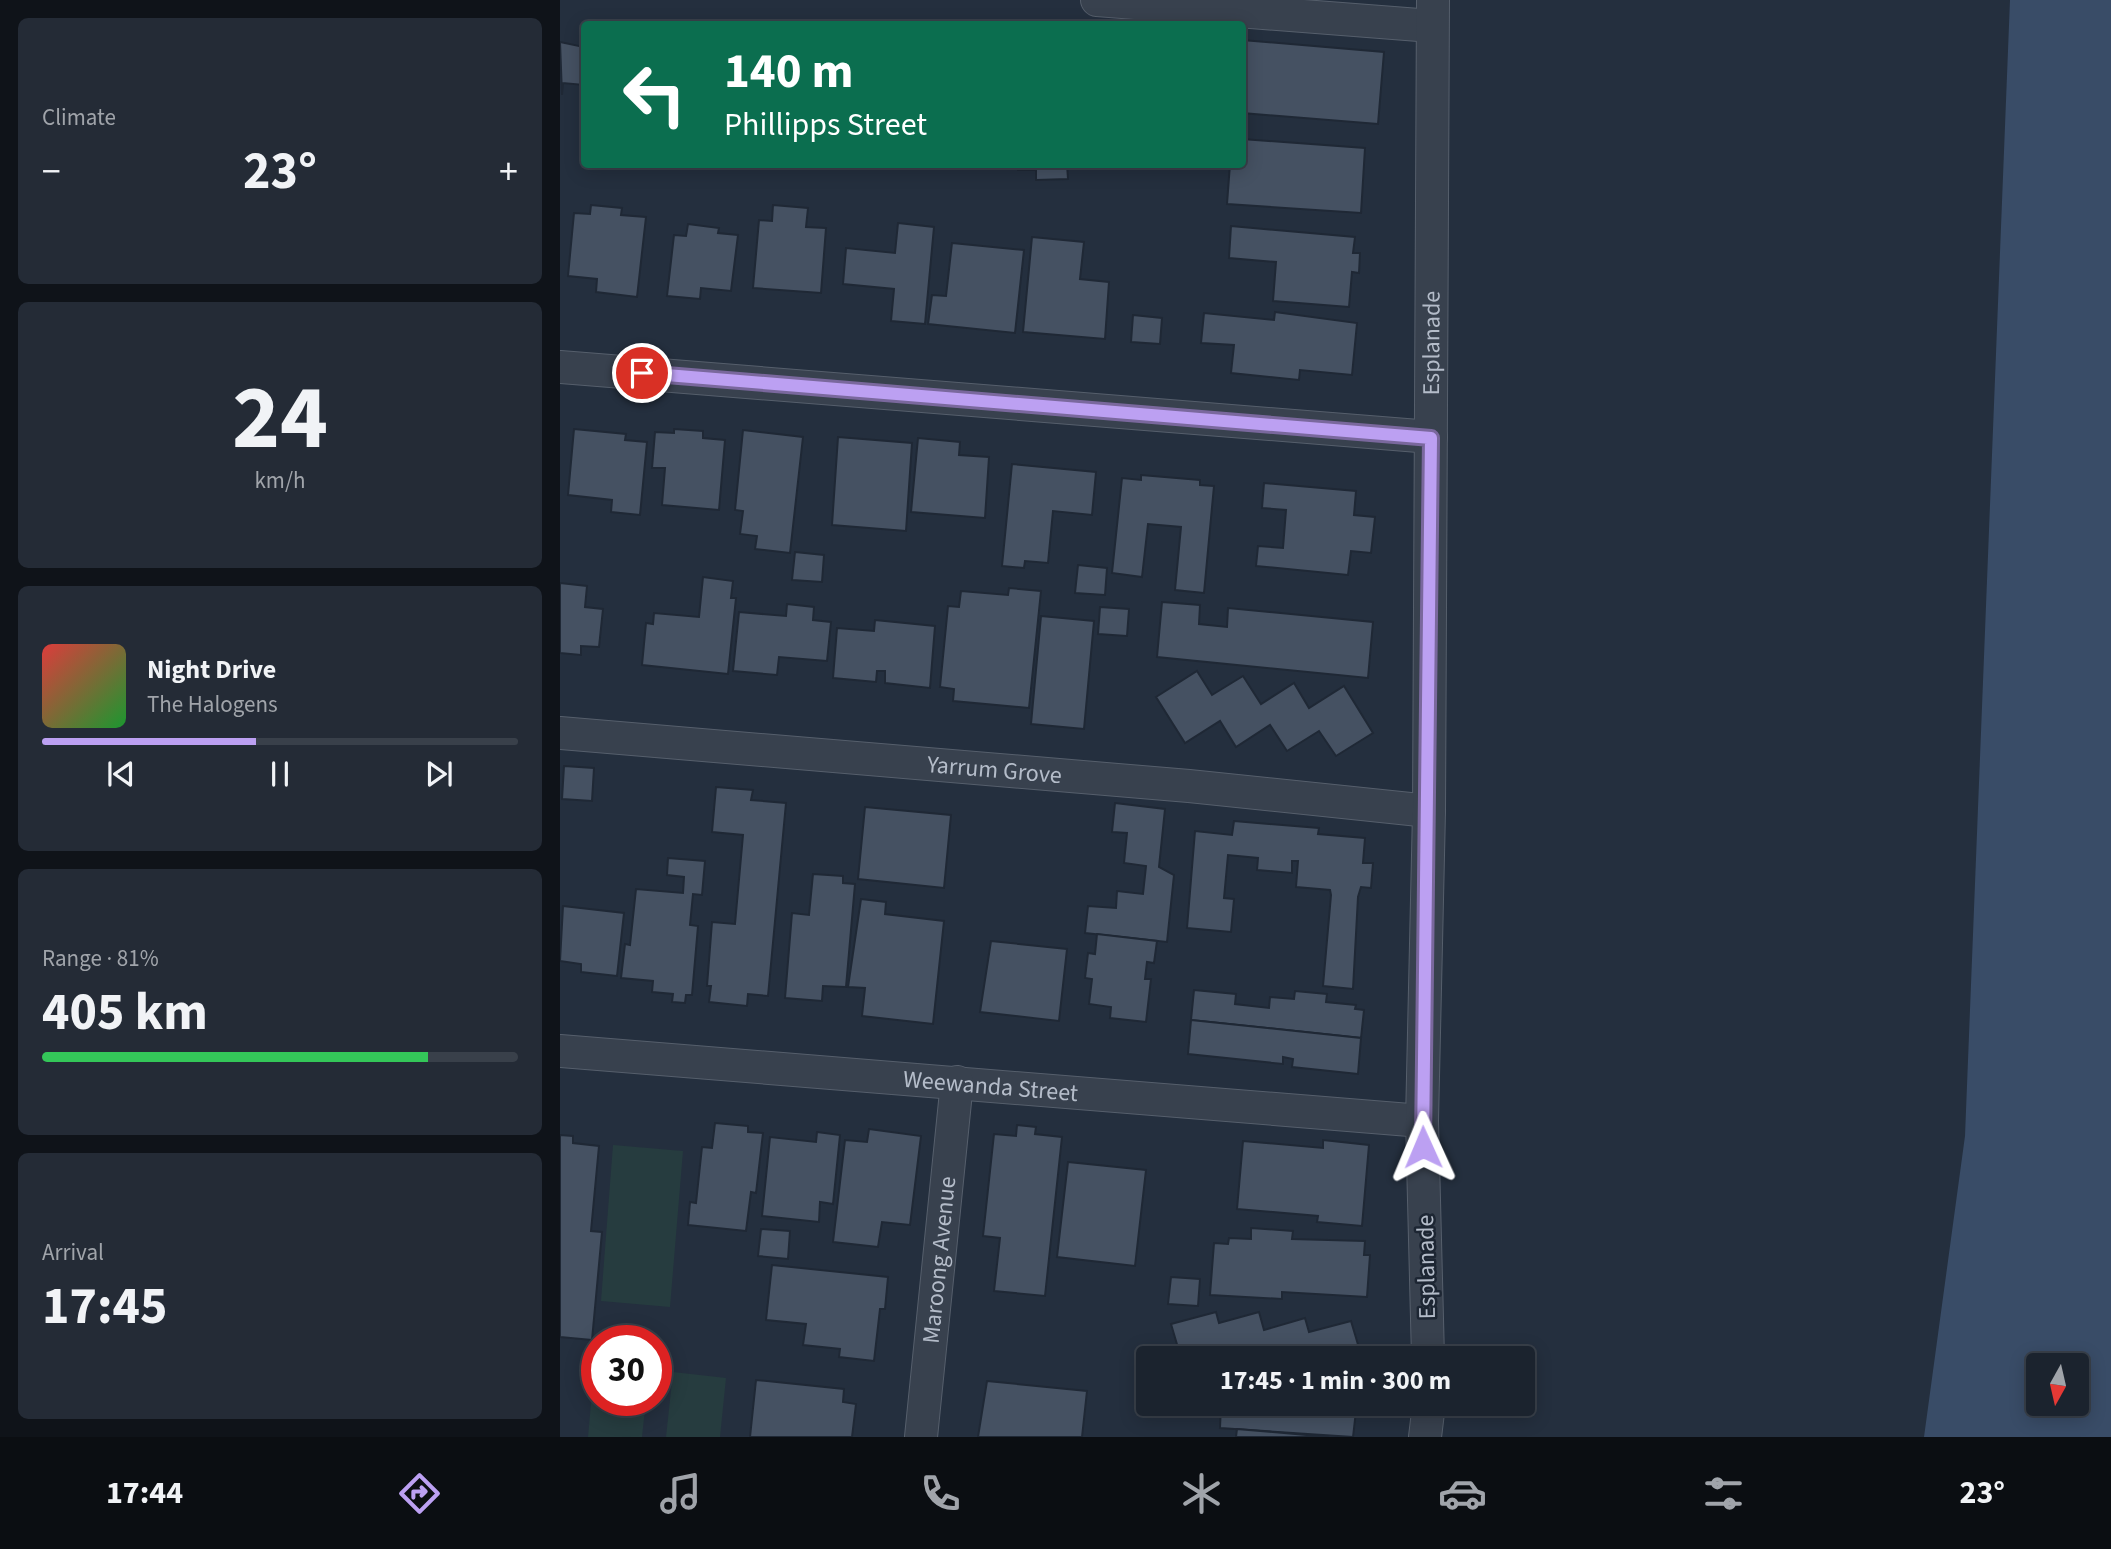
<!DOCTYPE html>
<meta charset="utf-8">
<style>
:root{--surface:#1b232e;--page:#242b36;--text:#f1f3f6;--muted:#a0a4aa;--line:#39404a;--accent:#bca0f2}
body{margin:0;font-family:"Source Sans 3",sans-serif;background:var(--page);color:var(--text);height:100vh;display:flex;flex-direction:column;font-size:26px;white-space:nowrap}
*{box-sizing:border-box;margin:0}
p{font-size:23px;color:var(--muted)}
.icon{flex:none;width:38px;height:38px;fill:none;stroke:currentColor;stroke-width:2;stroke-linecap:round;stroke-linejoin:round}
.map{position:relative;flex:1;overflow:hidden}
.details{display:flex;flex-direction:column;gap:18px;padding:18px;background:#0f1319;width:560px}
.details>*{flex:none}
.hud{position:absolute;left:21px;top:21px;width:665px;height:147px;border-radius:7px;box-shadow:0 4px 18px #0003,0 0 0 2px var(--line);background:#0b6e4f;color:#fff;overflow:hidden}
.needle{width:46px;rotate:188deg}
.tools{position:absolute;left:1466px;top:1353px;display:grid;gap:14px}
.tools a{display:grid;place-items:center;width:63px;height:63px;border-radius:7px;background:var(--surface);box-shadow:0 4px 18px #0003,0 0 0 2px var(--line);font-size:35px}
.speed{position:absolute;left:21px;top:1325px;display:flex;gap:14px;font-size:35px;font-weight:700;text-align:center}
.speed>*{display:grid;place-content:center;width:91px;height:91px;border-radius:50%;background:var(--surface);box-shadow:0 4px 18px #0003,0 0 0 2px var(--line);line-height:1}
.speed .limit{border:10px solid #d22;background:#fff;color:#111}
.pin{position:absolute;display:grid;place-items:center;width:60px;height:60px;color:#fff;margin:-30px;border:4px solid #fff;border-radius:50%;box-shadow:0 2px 7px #0007}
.me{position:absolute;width:77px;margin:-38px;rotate:359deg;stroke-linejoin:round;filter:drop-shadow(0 0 5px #0008)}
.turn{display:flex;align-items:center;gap:24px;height:147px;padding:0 28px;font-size:32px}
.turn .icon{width:91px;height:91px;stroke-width:2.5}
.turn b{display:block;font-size:49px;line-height:60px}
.big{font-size:52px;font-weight:700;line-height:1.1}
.details .widget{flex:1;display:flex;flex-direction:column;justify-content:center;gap:10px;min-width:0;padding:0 24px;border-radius:10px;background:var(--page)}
.details .dial{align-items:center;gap:0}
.dial b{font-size:91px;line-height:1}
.song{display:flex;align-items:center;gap:21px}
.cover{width:84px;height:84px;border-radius:10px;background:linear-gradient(135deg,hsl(0 70% 55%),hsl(130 70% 35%))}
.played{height:7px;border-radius:4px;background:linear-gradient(90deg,var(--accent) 45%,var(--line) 45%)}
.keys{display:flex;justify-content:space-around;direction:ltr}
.heat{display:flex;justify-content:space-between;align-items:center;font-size:38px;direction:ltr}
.charge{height:10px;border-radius:5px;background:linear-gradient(90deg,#34c759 81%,var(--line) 0)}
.trip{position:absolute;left:576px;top:1346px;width:399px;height:70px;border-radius:7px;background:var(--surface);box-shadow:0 4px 18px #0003,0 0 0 2px var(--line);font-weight:700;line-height:70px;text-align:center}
.tab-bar{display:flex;height:112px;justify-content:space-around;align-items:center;background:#0b0e12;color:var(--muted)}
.tab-bar .icon{width:49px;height:49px}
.tab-bar .selected{color:var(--accent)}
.tab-bar b{font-size:32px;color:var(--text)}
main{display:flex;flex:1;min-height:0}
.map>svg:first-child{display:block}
</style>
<main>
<section class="details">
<div class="widget"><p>Climate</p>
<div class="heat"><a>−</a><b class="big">23°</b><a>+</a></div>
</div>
<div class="widget dial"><b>24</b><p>km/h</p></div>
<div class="widget">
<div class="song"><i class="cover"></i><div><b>Night Drive</b><p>The Halogens</p></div></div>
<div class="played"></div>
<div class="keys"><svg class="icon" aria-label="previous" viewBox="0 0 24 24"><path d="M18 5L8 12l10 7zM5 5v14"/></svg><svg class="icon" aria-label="pause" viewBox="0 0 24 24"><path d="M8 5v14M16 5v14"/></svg><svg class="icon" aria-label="next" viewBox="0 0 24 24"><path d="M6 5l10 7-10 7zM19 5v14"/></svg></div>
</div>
<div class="widget"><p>Range · 81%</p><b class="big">405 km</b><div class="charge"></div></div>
<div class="widget"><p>Arrival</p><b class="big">17:45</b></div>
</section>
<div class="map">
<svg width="1551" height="1437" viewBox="0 0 1551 1437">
<rect width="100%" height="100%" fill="#242f3e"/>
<g fill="#263c3f">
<polygon points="53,1145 123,1151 110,1307 41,1301"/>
<polygon points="34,1370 37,1370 37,1400 86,1400 82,1437 28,1437"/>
<polygon points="113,1372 166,1378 160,1437 106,1437"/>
</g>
<path fill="#394c67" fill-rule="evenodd" d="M 1450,0 L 1551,0 L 1551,1437 L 1364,1437 L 1405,1136 ZM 1479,1365 L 1517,1365 L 1517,1404 L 1479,1404 Z"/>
<g fill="#455162" stroke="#1f2835" stroke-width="2">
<polygon points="682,40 824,52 818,124 682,113"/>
<polygon points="0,42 24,47 24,85 3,83 2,95"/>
<polygon points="682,139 805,148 801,213 667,204 670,164 682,164"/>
<polygon points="400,164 451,164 452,167 400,168"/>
<polygon points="458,164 507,164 508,179 476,180 476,170 458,170"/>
<polygon points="31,205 62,208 61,215 86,217 77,297 36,292 37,279 8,276 14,213 30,214"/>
<polygon points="213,205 248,208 246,227 266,228 261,293 193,288 199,220 212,221"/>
<polygon points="338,223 374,227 365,324 331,321 334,289 283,284 286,248 335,253"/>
<polygon points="128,224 159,228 158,233 178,235 171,291 141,288 140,299 107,296 114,235 126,236"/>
<polygon points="671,226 795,237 793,253 800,253 799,273 792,272 789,307 713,301 716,262 669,258"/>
<polygon points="472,237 524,242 520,279 549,282 545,339 463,332"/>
<polygon points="392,243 464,250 455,333 368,324 372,295 386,296"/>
<polygon points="715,312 797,323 792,375 740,370 739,380 671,373 674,345 641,343 644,313 714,320"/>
<polygon points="573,315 602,318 600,344 571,342"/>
<polygon points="14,429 66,434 65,440 87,442 80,515 51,512 52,500 8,495"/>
<polygon points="114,429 143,431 143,438 165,440 159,510 102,505 105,468 92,468 95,432 114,433"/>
<polygon points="183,430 243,437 230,553 195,549 197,536 180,534 183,511 175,510"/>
<polygon points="278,437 352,443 346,531 272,525"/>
<polygon points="358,438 400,442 399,455 429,457 425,518 351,512"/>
<polygon points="452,464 536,472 532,515 493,511 488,563 465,561 464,568 442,566"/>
<polygon points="581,475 640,480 640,485 654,486 644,593 615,590 621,527 588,524 582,577 552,573 562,478 581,480"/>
<polygon points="704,483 796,491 794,515 815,517 811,553 791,551 788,575 696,566 698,546 723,548 726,510 702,508"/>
<polygon points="235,552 264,555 262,582 232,580"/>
<polygon points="518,565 547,568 545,595 515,593"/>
<polygon points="143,577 173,581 171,598 176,598 168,674 82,665 86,623 93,624 94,613 139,617"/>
<polygon points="0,583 27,586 25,607 43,609 39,647 21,646 21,655 0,653"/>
<polygon points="449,588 481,591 469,708 393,701 394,689 380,687 388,606 399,607 401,591 448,595"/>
<polygon points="602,602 640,605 639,624 667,627 668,608 813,622 808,678 597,657"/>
<polygon points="227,604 254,607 253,620 271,622 267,661 219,657 217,675 173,671 179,612 226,616"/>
<polygon points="540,607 569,609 567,636 538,634"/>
<polygon points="481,616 534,621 524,729 471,724"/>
<polygon points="315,620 375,626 370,688 325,683 325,671 317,671 316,682 273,678 277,628 314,631"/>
<polygon points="637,671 652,695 683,676 701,704 734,683 749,708 784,686 813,733 776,756 759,731 727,751 710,725 676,747 660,721 625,743 596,697"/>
<polygon points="4,766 34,768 32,801 2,799"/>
<polygon points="156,787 193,790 191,800 226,803 208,996 188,994 187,1006 149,1002 151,986 147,986 152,922 175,924 183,835 152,832"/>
<polygon points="555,803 605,809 599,867 614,875 607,942 525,933 528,906 556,908 557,891 583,894 586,866 564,863 567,833 552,832"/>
<polygon points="305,807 391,815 384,888 298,879"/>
<polygon points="674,821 759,828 758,834 805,838 803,863 813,863 811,888 801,887 798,897 793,989 763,986 771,895 770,890 736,887 738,861 732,861 732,873 697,870 698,858 668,855 664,898 674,899 671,932 627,928 635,831 672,835"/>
<polygon points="108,858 145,861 142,895 133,894 130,925 138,926 132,995 126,995 125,1003 112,1002 113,994 92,992 93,981 61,978 65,944 70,945 76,889 123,893 124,877 107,875"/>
<polygon points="253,874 283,876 283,883 295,884 286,987 263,986 262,1001 225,998 232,913 249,915"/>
<polygon points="301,899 326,902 325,914 384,921 373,1024 302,1016 305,988 288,987"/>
<polygon points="3,906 64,913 57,976 21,972 21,964 0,961"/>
<polygon points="537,934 597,941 594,963 587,962 585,979 591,979 586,1022 550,1018 551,1007 529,1004 532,979 525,978 528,953 535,954"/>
<polygon points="431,941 507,949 499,1021 420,1012"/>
<polygon points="634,990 676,994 675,1004 709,1008 710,997 734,999 735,991 767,994 766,1002 796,1005 795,1009 804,1010 801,1038 631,1020"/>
<polygon points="631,1020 801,1038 798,1074 732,1067 733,1059 723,1057 723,1064 628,1054"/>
<polygon points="155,1123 188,1126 188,1132 203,1133 196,1193 191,1192 186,1231 128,1225 130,1202 136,1203 142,1147 152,1148"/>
<polygon points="457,1125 476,1127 475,1134 502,1137 485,1296 434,1291 440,1238 423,1236 434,1134 456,1136"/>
<polygon points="309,1129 361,1136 350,1225 322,1222 318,1247 273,1242 285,1140 307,1142"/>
<polygon points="257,1132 280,1135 273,1204 260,1202 259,1222 202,1216 210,1137 256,1142"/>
<polygon points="0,1135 13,1136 13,1143 39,1146 31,1231 42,1232 32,1340 0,1337"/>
<polygon points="763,1140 809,1145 802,1226 757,1222 758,1216 677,1209 683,1141 763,1148"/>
<polygon points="508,1162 586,1170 575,1266 497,1257"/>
<polygon points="691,1228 733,1231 732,1239 805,1241 804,1255 810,1255 807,1297 722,1292 722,1299 650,1295 654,1243 668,1244 669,1238 691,1239"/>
<polygon points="201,1229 230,1231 228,1259 198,1256"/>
<polygon points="212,1265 328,1277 325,1309 320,1309 314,1361 279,1357 280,1349 243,1345 246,1324 206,1320"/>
<polygon points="611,1277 640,1279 638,1306 608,1304"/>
<polygon points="656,1312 659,1323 699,1312 704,1330 745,1318 749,1332 791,1321 802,1358 621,1358 611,1324"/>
<polygon points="196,1380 284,1389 283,1402 296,1404 292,1437 190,1437"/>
<polygon points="427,1381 527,1391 522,1437 418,1437"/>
<polygon points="661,1404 713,1404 796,1411 793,1437 660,1428"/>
<polygon points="677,1429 769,1437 676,1437"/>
</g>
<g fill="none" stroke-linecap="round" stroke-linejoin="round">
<defs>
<g id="minor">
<polyline points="537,0 872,26"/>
<polyline points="0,367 871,437"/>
<path id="s1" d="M 0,733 L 629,786 L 869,811"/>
<path id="s2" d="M 0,1051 L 862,1121"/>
<path id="s3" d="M 868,1358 L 862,1121 L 869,811 L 873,0"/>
<path id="s4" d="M 361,1437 L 397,1082"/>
<polyline points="865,1437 869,1404"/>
</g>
</defs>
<use href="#minor" stroke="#565f6c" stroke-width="34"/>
<use href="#minor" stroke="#38414e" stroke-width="32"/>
</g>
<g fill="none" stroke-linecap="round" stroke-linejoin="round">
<defs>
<polyline id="route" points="82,373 871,438 863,1147"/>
</defs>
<use href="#route" stroke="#7a689d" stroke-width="18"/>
<use href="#route" stroke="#bca0f2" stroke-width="12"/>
</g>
<g text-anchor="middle" stroke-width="5" stroke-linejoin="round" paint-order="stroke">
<g font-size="24" fill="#b4bcc9" stroke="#1d2633">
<text dy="8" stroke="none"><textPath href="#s3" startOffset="1015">Esplanade</textPath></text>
<text dy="8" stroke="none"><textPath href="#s1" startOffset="436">Yarrum Grove</textPath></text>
<text dy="8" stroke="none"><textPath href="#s2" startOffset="432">Weewanda Street</textPath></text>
<text dy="8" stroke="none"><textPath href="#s4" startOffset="178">Maroong Avenue</textPath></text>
<text transform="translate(866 1267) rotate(-91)" y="8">Esplanade</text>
</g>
</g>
</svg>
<div class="tools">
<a><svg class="needle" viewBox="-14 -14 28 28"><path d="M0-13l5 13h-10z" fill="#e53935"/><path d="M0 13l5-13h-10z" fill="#a0a4aa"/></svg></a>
</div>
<div class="speed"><div class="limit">30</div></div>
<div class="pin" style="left:82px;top:373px;background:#d93025"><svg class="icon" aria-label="arrive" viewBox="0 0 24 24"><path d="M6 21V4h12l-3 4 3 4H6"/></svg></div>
<svg class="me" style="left:863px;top:1147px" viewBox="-20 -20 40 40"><path d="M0-17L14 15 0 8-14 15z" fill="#bca0f2" stroke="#fff" stroke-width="4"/></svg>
<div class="trip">17:45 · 1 min · 300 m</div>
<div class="hud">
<div class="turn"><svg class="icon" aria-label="left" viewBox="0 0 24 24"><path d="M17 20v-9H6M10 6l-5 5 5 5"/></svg><div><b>140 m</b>Phillipps Street</div></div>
</div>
</div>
</main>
<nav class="tab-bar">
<b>17:44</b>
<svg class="icon selected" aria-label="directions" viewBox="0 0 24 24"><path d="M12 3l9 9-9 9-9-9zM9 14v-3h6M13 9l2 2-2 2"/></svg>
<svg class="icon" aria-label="music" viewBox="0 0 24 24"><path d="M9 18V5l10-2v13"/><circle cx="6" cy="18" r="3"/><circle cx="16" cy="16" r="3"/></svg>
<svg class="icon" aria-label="phone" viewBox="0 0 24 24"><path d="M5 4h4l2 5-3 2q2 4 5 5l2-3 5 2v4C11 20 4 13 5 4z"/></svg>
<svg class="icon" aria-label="climate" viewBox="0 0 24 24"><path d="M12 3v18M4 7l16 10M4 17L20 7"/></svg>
<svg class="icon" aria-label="car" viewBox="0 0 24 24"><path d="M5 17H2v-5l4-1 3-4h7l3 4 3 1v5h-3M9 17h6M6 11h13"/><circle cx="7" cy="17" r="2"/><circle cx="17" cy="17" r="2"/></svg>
<svg class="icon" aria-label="filters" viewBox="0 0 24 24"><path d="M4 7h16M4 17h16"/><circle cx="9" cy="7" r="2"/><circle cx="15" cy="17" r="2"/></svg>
<b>23°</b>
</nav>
